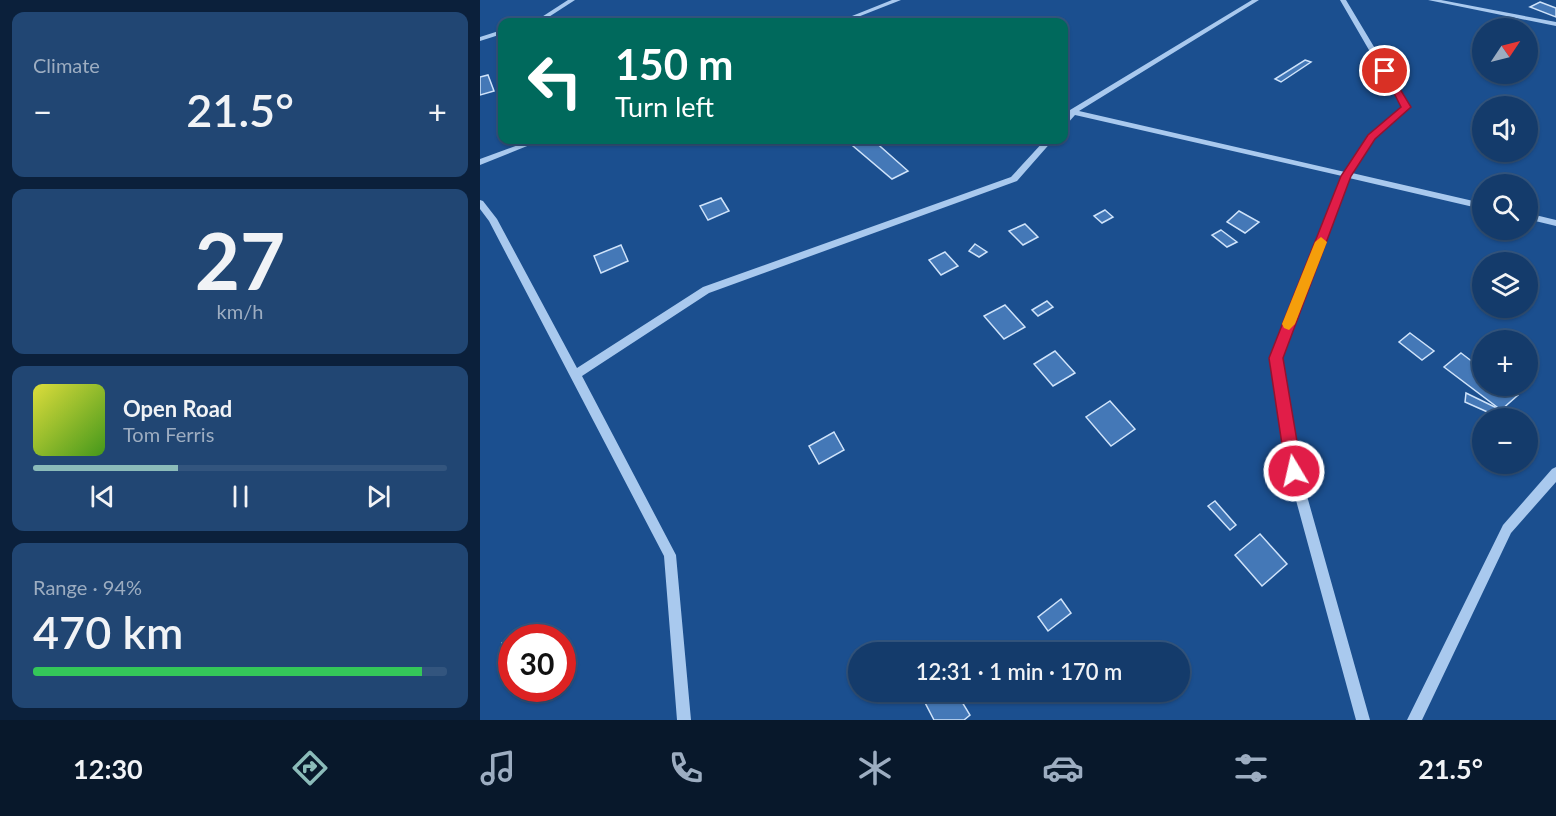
<!DOCTYPE html>
<meta charset="utf-8">
<style>
:root{--surface:#143b6b;--page:#214673;--text:#f1f3f6;--muted:#9dadc1;--line:#33557e;--accent:#8bbbb9}
body{margin:0;font-family:Lato,sans-serif;background:var(--page);color:var(--text);height:100vh;display:flex;flex-direction:column;font-size:22px;white-space:nowrap}
*{box-sizing:border-box;margin:0}
p{font-size:20px;color:var(--muted)}
.icon{flex:none;width:33px;height:33px;fill:none;stroke:currentColor;stroke-width:2;stroke-linecap:round;stroke-linejoin:round}
.map{position:relative;flex:1;overflow:hidden}
.side{display:flex;flex-direction:column;gap:12px;padding:12px;background:#0b203b;width:480px}
.side>*{flex:none}
.banner{position:absolute;left:18px;top:18px;width:570px;height:126px;border-radius:12px;box-shadow:0 2px 4px #0004,0 0 0 2px var(--line);background:#00695c;color:#fff;overflow:hidden}
.needle{width:39px;rotate:55deg}
.controls{position:absolute;left:992px;top:18px;display:grid;gap:12px}
.controls a{display:grid;place-items:center;width:66px;height:66px;border-radius:50%;background:var(--surface);box-shadow:0 2px 4px #0004,0 0 0 2px var(--line);font-size:30px}
.speed{position:absolute;left:18px;top:624px;display:flex;gap:12px;font-size:30px;font-weight:700;text-align:center}
.speed>*{display:grid;place-content:center;width:78px;height:78px;border-radius:50%;background:var(--surface);box-shadow:0 2px 4px #0004,0 0 0 2px var(--line);line-height:1}
.speed .limit{border:9px solid #d22;background:#fff;color:#111}
.pin{position:absolute;display:grid;place-items:center;width:51px;height:51px;color:#fff;margin:-26px;border:3px solid #fff;border-radius:50%;box-shadow:0 2px 6px #0007}
.me{position:absolute;width:66px;margin:-33px;rotate:351deg;stroke-linejoin:round;filter:drop-shadow(0 0 4px #0008)}
.turn{display:flex;align-items:center;gap:21px;height:126px;padding:0 18px;font-size:27px}
.turn .icon{width:78px;height:78px;stroke-width:2.5}
.turn b{display:block;font-size:42px;line-height:51px}
.big{font-size:45px;font-weight:600;line-height:1.1}
.side .card{flex:1;display:flex;flex-direction:column;justify-content:center;gap:9px;min-width:0;padding:0 21px;border-radius:12px;background:var(--page)}
.side .dial{align-items:center;gap:0}
.dial b{font-size:78px;line-height:1}
.song{display:flex;align-items:center;gap:18px}
.cover{width:72px;height:72px;border-radius:9px;background:linear-gradient(135deg,hsl(60 70% 55%),hsl(100 70% 35%))}
.played{height:6px;border-radius:3px;background:linear-gradient(90deg,var(--accent) 35%,var(--line) 35%)}
.keys{display:flex;justify-content:space-around;direction:ltr}
.heat{display:flex;justify-content:space-between;align-items:center;font-size:33px;direction:ltr}
.charge{height:9px;border-radius:4px;background:linear-gradient(90deg,#34c759 94%,var(--line) 0)}
.trip{position:absolute;left:368px;top:642px;width:342px;height:60px;border-radius:30px;background:var(--surface);box-shadow:0 2px 4px #0004,0 0 0 2px var(--line);font-weight:600;line-height:60px;text-align:center}
.menu{display:flex;height:96px;justify-content:space-around;align-items:center;background:#08182b;color:var(--muted)}
.menu .icon{width:42px;height:42px}
.menu .current{color:var(--accent)}
.menu b{font-size:27px;color:var(--text)}
main{display:flex;flex:1;min-height:0}
.map>svg:first-child{display:block}
</style>
<main>
<section class="side">
<div class="card"><p>Climate</p>
<div class="heat"><a>−</a><b class="big">21.5°</b><a>+</a></div>
</div>
<div class="card dial"><b>27</b><p>km/h</p></div>
<div class="card">
<div class="song"><i class="cover"></i><div><b>Open Road</b><p>Tom Ferris</p></div></div>
<div class="played"></div>
<div class="keys"><svg class="icon" aria-label="previous" viewBox="0 0 24 24"><path d="M18 5L8 12l10 7zM5 5v14"/></svg><svg class="icon" aria-label="pause" viewBox="0 0 24 24"><path d="M8 5v14M16 5v14"/></svg><svg class="icon" aria-label="next" viewBox="0 0 24 24"><path d="M6 5l10 7-10 7zM19 5v14"/></svg></div>
</div>
<div class="card"><p>Range · 94%</p><b class="big">470 km</b><div class="charge"></div></div>
</section>
<div class="map">
<svg width="1076" height="720" viewBox="0 0 1076 720">
<rect width="100%" height="100%" fill="#1b4f8f"/>
<g fill="#4478b7" stroke="#cfe3fa" stroke-width="1.5">
<polygon points="1060,2 1076,8 1076,17 1050,7"/>
<polygon points="825,60 831,62 801,82 795,79"/>
<polygon points="8,75 14,91 0,95 0,77"/>
<polygon points="366,140 393,140 428,171 412,179"/>
<polygon points="241,198 249,211 228,220 220,206"/>
<polygon points="625,210 633,217 622,223 614,216"/>
<polygon points="759,211 779,222 765,233 747,222"/>
<polygon points="545,224 558,237 543,245 529,231"/>
<polygon points="741,230 757,242 747,247 732,235"/>
<polygon points="495,244 507,252 499,257 489,251"/>
<polygon points="141,245 148,261 121,273 114,256"/>
<polygon points="465,252 478,266 461,275 449,260"/>
<polygon points="567,301 573,307 558,316 552,310"/>
<polygon points="525,305 545,327 524,339 504,316"/>
<polygon points="930,333 954,351 942,360 919,342"/>
<polygon points="575,351 595,373 573,386 554,364"/>
<polygon points="981,353 1002,369 1002,386 1025,386 1038,395 1021,410 964,367"/>
<polygon points="986,393 1021,410 1021,418 985,402"/>
<polygon points="630,401 655,429 631,446 606,417"/>
<polygon points="354,432 364,450 339,464 329,446"/>
<polygon points="735,501 756,525 750,530 728,506"/>
<polygon points="780,534 807,564 782,586 755,555"/>
<polygon points="581,599 591,613 568,631 558,617"/>
<polygon points="57,624 60,638 32,638"/>
<polygon points="32,638 32,678 28,680 22,643"/>
<polygon points="442,692 476,692 490,715 484,720 454,720 440,693"/>
</g>
<g fill="none" stroke-linecap="round" stroke-linejoin="round">
<g fill="#a9c9ee" fill-rule="evenodd">
<polygon points="88,0 95,0 61,22 54,22"/>
<polygon points="412,0 421,0 365,22 357,22"/>
<polygon points="772,0 779,0 599,111 865,172 889,135 922,107 860,0 866,0 930,107 895,139 872,173 1002,203 1002,209 869,178 801,358 820,471 890,720 876,720 808,471 791,358 862,176 595,115 587,124 584,124 584,118 590,110"/>
<polygon points="948,0 961,0 1076,22 1076,26"/>
<polygon points="22,30 22,34 0,41 0,37"/>
<polygon points="52,140 62,140 0,165 0,159"/>
<polygon points="565,140 573,140 537,181 229,293 102,376 196,555 211,720 197,720 184,556 9,221 0,209 0,200 3,201 17,219 97,368 223,287 531,177"/>
<polygon points="1047,213 1076,220 1076,226 1047,219"/>
<polygon points="1076,467 1076,482 1031,533 942,720 927,720 1023,525 1072,469"/>
</g>
</g>
<polygon fill="#e11d48" stroke="#92132f" stroke-width="1.5" points="902,69 908,69 931,107 895,139 871,176 803,358 822,471 819,476 814,479 808,476 806,471 789,358 861,176 888,135 921,107"/>
<polygon fill="#f59e0b" points="841,237 847,242 815,324 809,330 804,328 802,324 835,242"/>
</svg>
<div class="controls">
<a><svg class="needle" viewBox="-14 -14 28 28"><path d="M0-13l5 13h-10z" fill="#e53935"/><path d="M0 13l5-13h-10z" fill="#9dadc1"/></svg></a>
<a><svg class="icon" aria-label="sound" viewBox="0 0 24 24"><path d="M4 9h4l5-4v14l-5-4H4zM17 9q2 3 0 6"/></svg></a>
<a><svg class="icon" aria-label="search" viewBox="0 0 24 24"><circle cx="10" cy="10" r="6"/><path d="M15 15l6 6"/></svg></a>
<a><svg class="icon" aria-label="layers" viewBox="0 0 24 24"><path d="M12 4l9 5-9 5-9-5zM3 14l9 5 9-5"/></svg></a>
<a>+</a>
<a>−</a>
</div>
<div class="speed"><div class="limit">30</div></div>
<div class="pin" style="left:905px;top:71px;background:#d93025"><svg class="icon" aria-label="arrive" viewBox="0 0 24 24"><path d="M6 21V4h12l-3 4 3 4H6"/></svg></div>
<svg class="me" style="left:814px;top:471px" viewBox="-20 -20 40 40"><circle r="17" fill="#e11d48" stroke="#fff" stroke-width="3"/><path d="M0-11L8 9 0 5-8 9z" fill="#fff"/></svg>
<div class="trip">12:31 · 1 min · 170 m</div>
<div class="banner">
<div class="turn"><svg class="icon" aria-label="left" viewBox="0 0 24 24"><path d="M17 20v-9H6M10 6l-5 5 5 5"/></svg><div><b>150 m</b>Turn left</div></div>
</div>
</div>
</main>
<nav class="menu">
<b>12:30</b>
<svg class="icon current" aria-label="directions" viewBox="0 0 24 24"><path d="M12 3l9 9-9 9-9-9zM9 14v-3h6M13 9l2 2-2 2"/></svg>
<svg class="icon" aria-label="music" viewBox="0 0 24 24"><path d="M9 18V5l10-2v13"/><circle cx="6" cy="18" r="3"/><circle cx="16" cy="16" r="3"/></svg>
<svg class="icon" aria-label="phone" viewBox="0 0 24 24"><path d="M5 4h4l2 5-3 2q2 4 5 5l2-3 5 2v4C11 20 4 13 5 4z"/></svg>
<svg class="icon" aria-label="climate" viewBox="0 0 24 24"><path d="M12 3v18M4 7l16 10M4 17L20 7"/></svg>
<svg class="icon" aria-label="car" viewBox="0 0 24 24"><path d="M5 17H2v-5l4-1 3-4h7l3 4 3 1v5h-3M9 17h6M6 11h13"/><circle cx="7" cy="17" r="2"/><circle cx="17" cy="17" r="2"/></svg>
<svg class="icon" aria-label="filters" viewBox="0 0 24 24"><path d="M4 7h16M4 17h16"/><circle cx="9" cy="7" r="2"/><circle cx="15" cy="17" r="2"/></svg>
<b>21.5°</b>
</nav>
